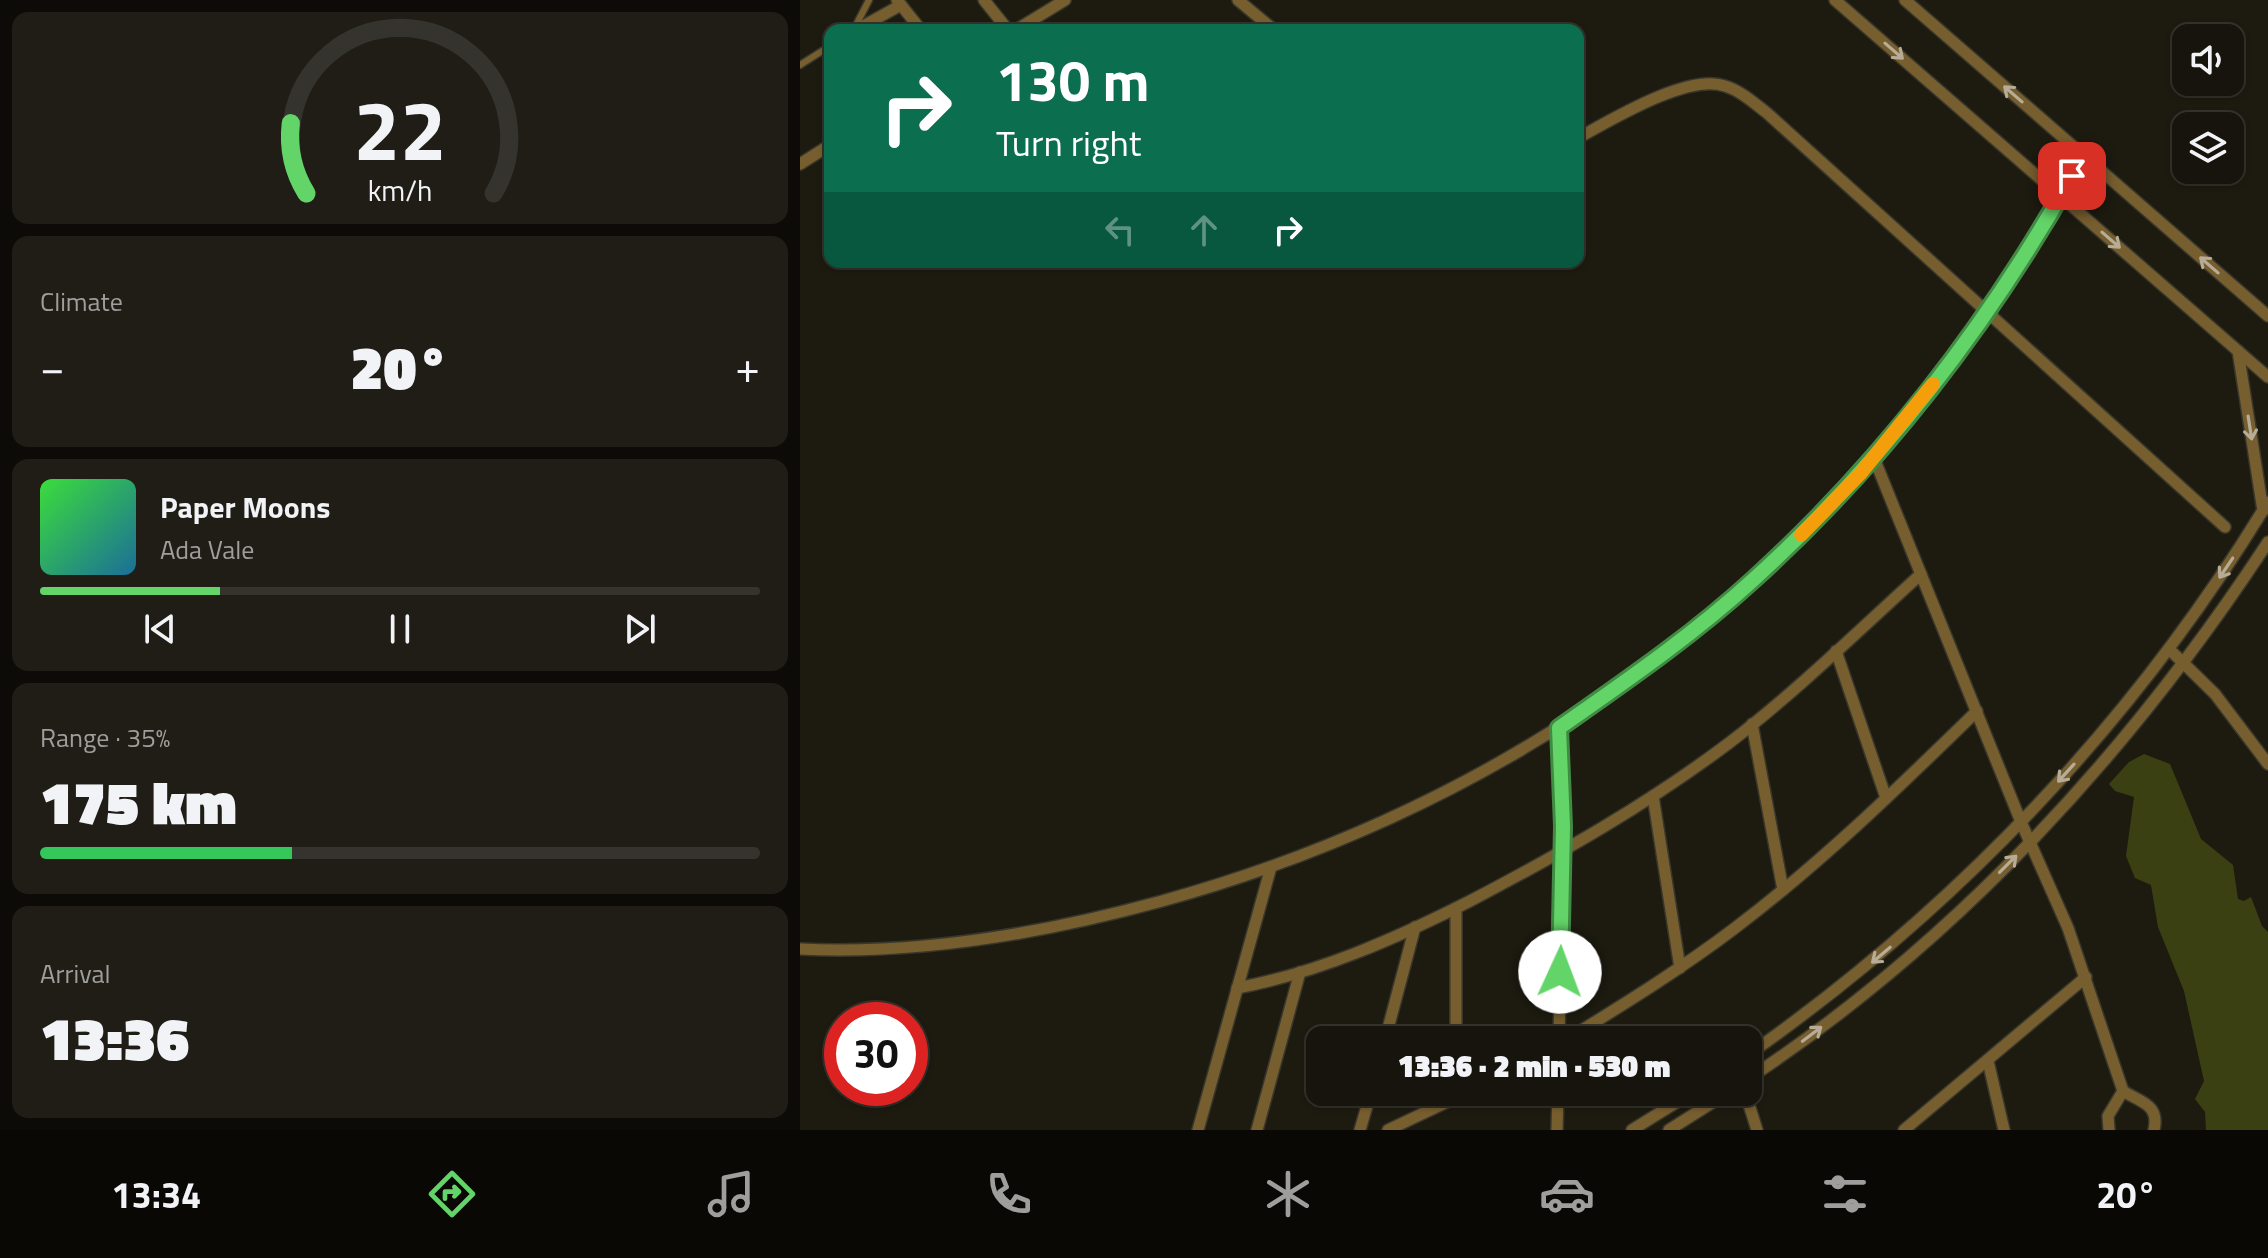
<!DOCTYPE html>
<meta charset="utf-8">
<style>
:root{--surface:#16140c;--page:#1f1d15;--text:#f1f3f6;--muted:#9e9e9d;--line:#35332d;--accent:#63d468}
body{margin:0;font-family:"Titillium Web",sans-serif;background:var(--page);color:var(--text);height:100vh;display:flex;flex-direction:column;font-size:30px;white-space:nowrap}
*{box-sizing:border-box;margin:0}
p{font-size:26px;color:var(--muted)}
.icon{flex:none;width:44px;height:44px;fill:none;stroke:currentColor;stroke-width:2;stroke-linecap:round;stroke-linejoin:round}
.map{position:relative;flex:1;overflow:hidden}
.side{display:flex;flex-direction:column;gap:12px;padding:12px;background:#0c0b07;width:800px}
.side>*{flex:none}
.hud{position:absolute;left:24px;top:24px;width:760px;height:244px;border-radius:16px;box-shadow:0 2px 6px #0004,0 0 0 2px var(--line);background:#0b6e4f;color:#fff;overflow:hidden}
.buttons{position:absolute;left:1372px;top:24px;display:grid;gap:16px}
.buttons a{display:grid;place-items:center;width:72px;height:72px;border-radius:16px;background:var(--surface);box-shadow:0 2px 6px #0004,0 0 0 2px var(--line);font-size:40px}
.speed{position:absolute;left:24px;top:1002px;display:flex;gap:16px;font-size:40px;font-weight:700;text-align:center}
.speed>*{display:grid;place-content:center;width:104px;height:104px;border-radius:50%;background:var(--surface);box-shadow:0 2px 6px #0004,0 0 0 2px var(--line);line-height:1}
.speed .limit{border:12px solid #d22;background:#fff;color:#111}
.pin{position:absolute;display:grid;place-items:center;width:68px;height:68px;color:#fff;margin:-34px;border-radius:16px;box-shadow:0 4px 12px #0006}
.me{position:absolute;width:88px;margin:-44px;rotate:2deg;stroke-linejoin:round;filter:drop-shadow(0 0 6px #0008)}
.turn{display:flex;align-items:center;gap:28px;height:168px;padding:0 40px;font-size:36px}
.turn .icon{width:104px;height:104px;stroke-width:2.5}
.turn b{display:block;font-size:56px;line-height:68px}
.lanes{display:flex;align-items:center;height:76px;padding:0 40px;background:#0003;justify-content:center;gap:40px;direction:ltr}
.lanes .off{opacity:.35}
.big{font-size:60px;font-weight:800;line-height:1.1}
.side .widget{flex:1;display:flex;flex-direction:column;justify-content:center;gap:12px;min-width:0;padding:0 28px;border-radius:16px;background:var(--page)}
.side .dial{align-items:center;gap:0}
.dial svg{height:208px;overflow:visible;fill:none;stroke:var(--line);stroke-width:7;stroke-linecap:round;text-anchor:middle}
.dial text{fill:var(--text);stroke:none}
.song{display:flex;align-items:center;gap:24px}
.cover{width:96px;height:96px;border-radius:12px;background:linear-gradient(135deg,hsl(120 70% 55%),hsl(200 70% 35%))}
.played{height:8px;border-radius:4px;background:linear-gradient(90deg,var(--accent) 25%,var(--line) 25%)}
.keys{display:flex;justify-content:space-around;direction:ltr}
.heat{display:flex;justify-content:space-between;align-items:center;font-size:44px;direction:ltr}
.charge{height:12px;border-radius:6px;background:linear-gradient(90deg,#34c759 35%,var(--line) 0)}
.trip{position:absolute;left:506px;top:1026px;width:456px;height:80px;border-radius:16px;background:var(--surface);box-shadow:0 2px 6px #0004,0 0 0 2px var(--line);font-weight:800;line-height:80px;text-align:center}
.dock{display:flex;height:128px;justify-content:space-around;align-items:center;background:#090805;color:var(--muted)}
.dock .icon{width:56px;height:56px}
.dock .current{color:var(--accent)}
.dock b{font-size:36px;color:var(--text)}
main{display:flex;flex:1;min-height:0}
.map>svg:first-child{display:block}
</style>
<main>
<section class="side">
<div class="widget dial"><svg viewBox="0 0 100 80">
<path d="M14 69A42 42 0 1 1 86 69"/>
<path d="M14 69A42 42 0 0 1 8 42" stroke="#63d468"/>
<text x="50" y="56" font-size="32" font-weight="700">22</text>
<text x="50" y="72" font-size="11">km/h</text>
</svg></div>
<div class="widget"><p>Climate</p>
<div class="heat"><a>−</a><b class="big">20°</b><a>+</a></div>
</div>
<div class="widget">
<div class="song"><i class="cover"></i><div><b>Paper Moons</b><p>Ada Vale</p></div></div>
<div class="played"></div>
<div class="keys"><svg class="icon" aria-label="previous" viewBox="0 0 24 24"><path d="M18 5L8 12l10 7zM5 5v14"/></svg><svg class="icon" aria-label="pause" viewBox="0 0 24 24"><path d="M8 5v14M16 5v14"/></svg><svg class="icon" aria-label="next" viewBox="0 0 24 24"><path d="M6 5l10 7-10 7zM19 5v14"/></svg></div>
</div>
<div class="widget"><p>Range · 35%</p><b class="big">175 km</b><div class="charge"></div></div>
<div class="widget"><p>Arrival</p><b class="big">13:36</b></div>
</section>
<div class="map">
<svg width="1468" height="1130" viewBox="0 0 1468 1130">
<rect width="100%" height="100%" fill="#1d1b10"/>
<polygon fill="#3b4013" points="1344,754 1370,764 1401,839 1433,865 1438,899 1444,901 1451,897 1462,926 1468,932 1468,1130 1406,1130 1405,1112 1395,1099 1404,1081 1384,991 1358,927 1351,885 1335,878 1326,856 1334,797 1315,791 1309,784 1329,762"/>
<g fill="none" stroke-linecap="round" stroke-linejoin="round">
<defs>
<g id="service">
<polyline points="54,29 69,0"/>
<polyline points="0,65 30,46"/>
</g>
<g id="minor">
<polyline points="97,0 121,30"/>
<polyline points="184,0 208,30"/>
<polyline points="438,0 474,30"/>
<polyline points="1035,0 1468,377"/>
<polyline points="1105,0 1468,316"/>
<polyline points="56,30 101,5"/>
<polyline points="216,30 265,0"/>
<path d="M 778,138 C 811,120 888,73 925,86 C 941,91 954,103 967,113 L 1425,527"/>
<polyline points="0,164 30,145"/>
<polyline points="1438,351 1463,511"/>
<polyline points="1074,458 1221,822 1268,928 1323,1091"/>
<polyline points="1369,649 1415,694 1468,764"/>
<polyline points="1036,651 1086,798"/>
<polyline points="952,724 983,890"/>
<polyline points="853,796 880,968"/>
<polyline points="656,908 656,1040"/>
<path d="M 0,949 C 121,955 245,933 362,901 C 626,828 855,691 1044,492 C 1135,395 1218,272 1284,156"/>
<path d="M 437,988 C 518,973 597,938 670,901 C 760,854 848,804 929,743 C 997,691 1058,631 1121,574"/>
<polyline points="585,1040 615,927"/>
<polyline points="759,1040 763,826 759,728"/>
<path d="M 766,1040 C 824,1004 881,969 935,928 C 1021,863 1099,787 1177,711"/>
<path d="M 948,1055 C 1157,908 1335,721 1468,502"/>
<polyline points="1188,1061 1204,1130"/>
<path d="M 948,1079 C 1157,941 1331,751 1468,542"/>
<polyline points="945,1092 957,1130"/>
<polyline points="398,1130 471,867"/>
<polyline points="457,1130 500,972"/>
<polyline points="560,1130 571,1092"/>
<polyline points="588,1130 668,1092"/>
<polyline points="757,1130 758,1092"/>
<polyline points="832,1130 893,1092"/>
<polyline points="869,1130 929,1092"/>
<polyline points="1104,1130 1286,977"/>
<path d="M 1309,1130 L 1308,1116 L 1323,1091 C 1340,1102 1360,1104 1354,1130"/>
</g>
</defs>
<use href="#service" stroke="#39372c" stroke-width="9"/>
<use href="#minor" stroke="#39372c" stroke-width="14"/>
<use href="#service" stroke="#775e2f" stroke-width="6"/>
<use href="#minor" stroke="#775e2f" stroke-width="11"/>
</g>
<defs><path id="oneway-shaft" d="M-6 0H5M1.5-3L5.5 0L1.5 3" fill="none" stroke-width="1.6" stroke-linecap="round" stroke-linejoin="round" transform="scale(2)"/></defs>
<g stroke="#b7ac95">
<use href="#oneway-shaft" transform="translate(1094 51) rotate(41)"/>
<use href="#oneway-shaft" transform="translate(1213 94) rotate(-139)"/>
<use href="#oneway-shaft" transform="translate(1311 240) rotate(41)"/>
<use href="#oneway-shaft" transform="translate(1409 265) rotate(-139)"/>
<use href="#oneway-shaft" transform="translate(1450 428) rotate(81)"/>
<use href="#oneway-shaft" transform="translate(1426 568) rotate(124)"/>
<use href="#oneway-shaft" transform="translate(1266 773) rotate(132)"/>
<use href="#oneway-shaft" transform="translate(1208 864) rotate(-45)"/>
<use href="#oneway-shaft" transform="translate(1081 955) rotate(140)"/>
<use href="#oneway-shaft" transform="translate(1012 1034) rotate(-37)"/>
</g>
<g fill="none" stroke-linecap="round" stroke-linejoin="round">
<defs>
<path id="route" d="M 760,972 L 763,826 L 759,728 C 826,681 893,635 953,580 C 1080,465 1188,325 1272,176"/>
</defs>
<use href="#route" stroke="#408a44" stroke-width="20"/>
<use href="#route" stroke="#63d468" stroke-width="14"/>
<polyline stroke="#f59e0b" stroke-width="14" points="1001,535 1060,474 1133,384"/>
</g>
</svg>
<div class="buttons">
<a><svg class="icon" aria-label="sound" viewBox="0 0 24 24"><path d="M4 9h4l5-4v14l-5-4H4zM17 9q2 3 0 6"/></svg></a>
<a><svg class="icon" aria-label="layers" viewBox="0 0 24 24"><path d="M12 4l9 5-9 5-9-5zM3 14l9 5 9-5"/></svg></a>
</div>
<div class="speed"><div class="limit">30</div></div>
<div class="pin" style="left:1272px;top:176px;background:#d93025"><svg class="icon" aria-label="arrive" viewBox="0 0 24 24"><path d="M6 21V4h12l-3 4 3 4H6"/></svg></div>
<svg class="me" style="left:760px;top:972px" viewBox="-20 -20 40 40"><circle r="19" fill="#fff"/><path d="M0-13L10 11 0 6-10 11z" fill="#63d468"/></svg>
<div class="trip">13:36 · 2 min · 530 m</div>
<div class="hud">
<div class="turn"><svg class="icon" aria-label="right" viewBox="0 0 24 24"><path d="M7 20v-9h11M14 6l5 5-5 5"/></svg><div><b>130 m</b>Turn right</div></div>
<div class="lanes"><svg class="icon off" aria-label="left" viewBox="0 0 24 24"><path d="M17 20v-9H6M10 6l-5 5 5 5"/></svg><svg class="icon off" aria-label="ahead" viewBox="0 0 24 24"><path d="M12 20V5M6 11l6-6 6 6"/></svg><svg class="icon" aria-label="right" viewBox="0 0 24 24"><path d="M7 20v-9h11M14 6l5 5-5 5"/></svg></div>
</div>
</div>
</main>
<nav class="dock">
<b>13:34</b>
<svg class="icon current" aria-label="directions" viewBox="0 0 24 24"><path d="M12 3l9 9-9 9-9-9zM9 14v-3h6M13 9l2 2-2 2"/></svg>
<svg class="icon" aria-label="music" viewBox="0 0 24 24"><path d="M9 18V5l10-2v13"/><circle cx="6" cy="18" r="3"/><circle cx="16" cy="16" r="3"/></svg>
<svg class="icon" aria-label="phone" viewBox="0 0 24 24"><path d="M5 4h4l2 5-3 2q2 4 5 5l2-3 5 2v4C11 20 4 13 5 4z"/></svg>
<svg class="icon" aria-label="climate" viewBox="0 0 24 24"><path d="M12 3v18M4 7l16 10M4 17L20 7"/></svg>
<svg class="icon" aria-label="car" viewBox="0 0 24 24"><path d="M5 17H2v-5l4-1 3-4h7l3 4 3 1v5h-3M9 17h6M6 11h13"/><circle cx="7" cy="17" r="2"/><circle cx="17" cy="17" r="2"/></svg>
<svg class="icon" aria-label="filters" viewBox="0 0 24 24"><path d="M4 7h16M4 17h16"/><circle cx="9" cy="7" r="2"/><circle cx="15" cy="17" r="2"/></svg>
<b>20°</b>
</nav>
